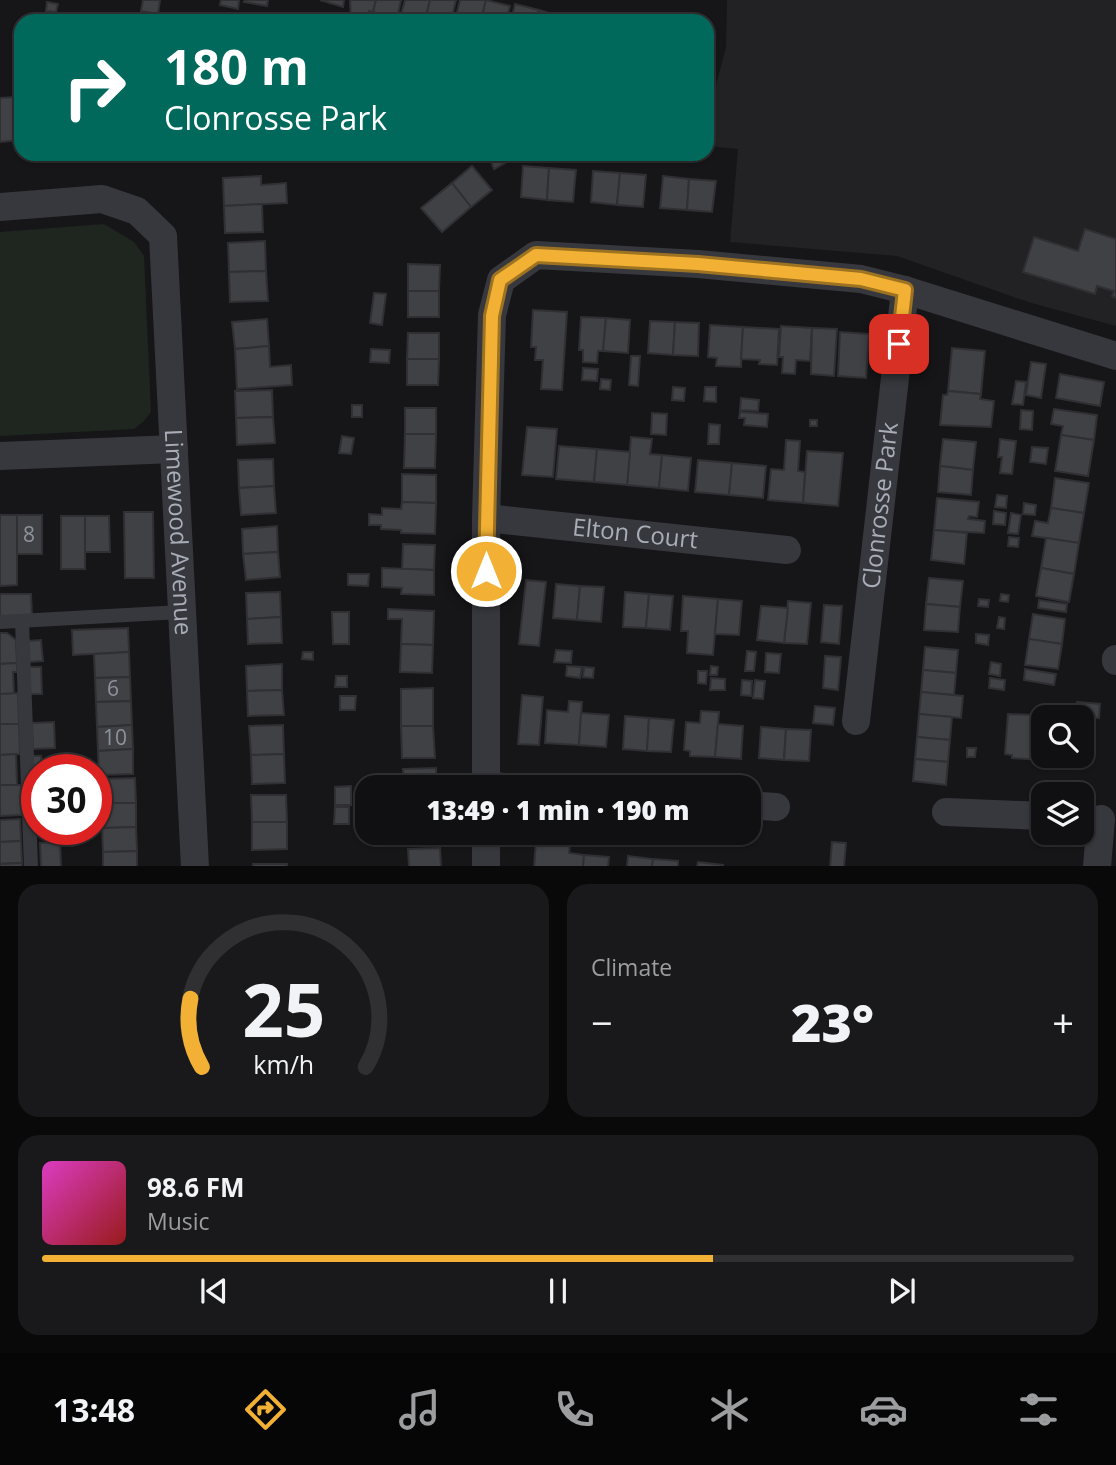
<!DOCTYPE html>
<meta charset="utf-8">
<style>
:root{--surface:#101012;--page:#19191b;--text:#f1f3f6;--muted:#9c9d9f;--line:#303032;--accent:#f2b134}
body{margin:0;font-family:"Open Sans",sans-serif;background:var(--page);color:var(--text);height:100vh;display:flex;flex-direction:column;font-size:26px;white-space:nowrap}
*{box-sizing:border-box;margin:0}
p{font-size:23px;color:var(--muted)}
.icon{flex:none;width:38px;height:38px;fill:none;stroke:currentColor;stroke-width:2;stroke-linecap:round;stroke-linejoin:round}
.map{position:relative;height:866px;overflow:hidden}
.drawer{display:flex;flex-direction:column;gap:18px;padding:18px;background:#09090a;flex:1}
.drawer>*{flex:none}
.hud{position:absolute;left:14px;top:14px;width:700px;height:147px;border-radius:21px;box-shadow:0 2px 5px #0004,0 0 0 2px var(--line);background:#00695c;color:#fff;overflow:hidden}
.fabs{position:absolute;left:1031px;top:705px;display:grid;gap:14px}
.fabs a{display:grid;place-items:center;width:63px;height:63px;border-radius:14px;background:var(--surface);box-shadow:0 2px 5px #0004,0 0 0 2px var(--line);font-size:35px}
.speed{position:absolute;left:21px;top:754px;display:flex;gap:14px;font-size:35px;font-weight:700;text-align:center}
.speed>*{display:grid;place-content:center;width:91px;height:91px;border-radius:50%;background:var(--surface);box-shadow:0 2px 5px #0004,0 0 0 2px var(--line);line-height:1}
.speed .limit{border:10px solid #d22;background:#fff;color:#111}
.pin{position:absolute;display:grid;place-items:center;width:60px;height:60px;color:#fff;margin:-30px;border-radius:14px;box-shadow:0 4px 10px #0006}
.me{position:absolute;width:77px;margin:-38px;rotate:0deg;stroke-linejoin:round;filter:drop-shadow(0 0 5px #0008)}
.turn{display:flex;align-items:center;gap:24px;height:147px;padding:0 35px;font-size:32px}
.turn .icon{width:91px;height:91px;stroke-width:2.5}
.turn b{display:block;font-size:49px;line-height:60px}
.big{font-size:52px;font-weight:800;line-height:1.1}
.drawer .widget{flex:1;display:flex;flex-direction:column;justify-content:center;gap:10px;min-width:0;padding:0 24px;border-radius:21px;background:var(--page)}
.drawer .dial{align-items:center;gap:0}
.dial svg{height:182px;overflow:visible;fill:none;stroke:var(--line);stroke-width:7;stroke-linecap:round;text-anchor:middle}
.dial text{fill:var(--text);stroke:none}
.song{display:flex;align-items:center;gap:21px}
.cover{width:84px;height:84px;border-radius:10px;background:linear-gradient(135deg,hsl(310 70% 55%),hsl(0 70% 35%))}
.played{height:7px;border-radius:4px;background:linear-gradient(90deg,var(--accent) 65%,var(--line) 65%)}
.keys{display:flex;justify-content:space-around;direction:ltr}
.heat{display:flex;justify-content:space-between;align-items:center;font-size:38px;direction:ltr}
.drawer .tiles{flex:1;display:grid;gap:18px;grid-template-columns:1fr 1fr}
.widget:last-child{grid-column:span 2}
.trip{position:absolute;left:355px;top:775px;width:406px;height:70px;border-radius:21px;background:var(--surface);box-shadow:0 2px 5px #0004,0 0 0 2px var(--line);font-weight:800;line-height:70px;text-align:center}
.dock{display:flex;height:112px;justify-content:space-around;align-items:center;background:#060607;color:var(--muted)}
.dock .icon{width:49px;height:49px}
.dock .current{color:var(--accent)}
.dock b{font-size:32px;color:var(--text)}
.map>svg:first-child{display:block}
</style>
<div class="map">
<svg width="1116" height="867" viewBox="0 0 1116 867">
<rect width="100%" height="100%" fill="#161618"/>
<polygon fill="#222225" points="727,0 1116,0 1116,326 1028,302 897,256 730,242 738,149 707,146 707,118 726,48"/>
<polygon fill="#1e261f" points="104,224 134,242 144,256 151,412 144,421 134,429 0,436 0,232"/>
<g fill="#404145" stroke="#303034" stroke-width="2">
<polygon points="143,0 160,0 158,14 141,11"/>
<polygon points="221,0 239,0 238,9 220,5"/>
<polygon points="245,0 268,0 267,6 244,2"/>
<polygon points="320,0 344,0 343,7"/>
<polygon points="350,0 376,0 373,12 369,11 367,21 351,21"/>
<polygon points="376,0 401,0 397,18 373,12"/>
<polygon points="405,0 430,0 425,21 400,18"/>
<polygon points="430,0 456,0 451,21 425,21"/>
<polygon points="460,0 486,0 481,21 455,21"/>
<polygon points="486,0 510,6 506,21 481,21"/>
<polygon points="47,2 58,4 56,12 46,11"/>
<polygon points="515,4 539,10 536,21 511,21"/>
<polygon points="539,10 563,17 561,21 536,21"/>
<polygon points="707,53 715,55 707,88"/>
<polygon points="15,97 19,140 0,142 0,98"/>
<polygon points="495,154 506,154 509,161 494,169 489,157"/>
<polygon points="472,166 492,190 471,207 452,183"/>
<polygon points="523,166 549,168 547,200 521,197"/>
<polygon points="549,168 576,170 573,202 547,200"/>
<polygon points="593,171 620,173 617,205 591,202"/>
<polygon points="620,173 646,175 643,207 617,205"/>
<polygon points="261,176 261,185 286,183 287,203 224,206 223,178"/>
<polygon points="663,176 689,179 687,210 660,208"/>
<polygon points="689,179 716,181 712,212 687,210"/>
<polygon points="452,183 471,207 442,232 421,208"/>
<polygon points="262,204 263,232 225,233 224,206"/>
<polygon points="1085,229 1116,239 1116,298 1112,296 1114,291 1097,286 1095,294 1023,272 1034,237 1078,251"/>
<polygon points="265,241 266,271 229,272 228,243"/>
<polygon points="408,264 440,265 439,291 408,291"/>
<polygon points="266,271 268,301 230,302 229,272"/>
<rect x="408" y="291" width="31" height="26"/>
<polygon points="374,293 386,294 382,325 370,323"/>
<polygon points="533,310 567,312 562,390 541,389 543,360 535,360 536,347 531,347"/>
<polygon points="581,317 606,318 603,351 598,351 597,363 583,362 583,350 579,350"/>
<polygon points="606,318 630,320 628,353 603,351"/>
<polygon points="267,319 269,346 235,349 232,322"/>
<polygon points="650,321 675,322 673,355 648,353"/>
<polygon points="675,322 699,323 698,356 673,355"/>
<polygon points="710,325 743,327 741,367 716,366 717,358 708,357"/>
<polygon points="781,326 812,328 810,361 796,360 795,374 782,373 783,357 779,357"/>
<polygon points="743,327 779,329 777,365 759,364 760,360 741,359"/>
<polygon points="812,328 837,329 834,376 811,374"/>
<polygon points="840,332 869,334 866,378 838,376"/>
<polygon points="408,333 439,333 439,359 407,359"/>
<polygon points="269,346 270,367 291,365 292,385 237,389 235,349"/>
<polygon points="952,348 985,351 981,394 948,391"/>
<polygon points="371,349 390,350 389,363 370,362"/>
<polygon points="631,356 640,356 638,386 629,385"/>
<polygon points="407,359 439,359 438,385 407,385"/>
<polygon points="1031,362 1046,364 1041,398 1026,395"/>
<polygon points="583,368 598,369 597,381 582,380"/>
<polygon points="1060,374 1104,382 1100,406 1056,398"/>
<polygon points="601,379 611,380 610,390 600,389"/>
<polygon points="1016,381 1026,382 1023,405 1012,404"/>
<polygon points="673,387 685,388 684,401 672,400"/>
<polygon points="705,387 716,387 716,402 704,401"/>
<polygon points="272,390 273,417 236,418 235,391"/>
<polygon points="948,391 981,394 980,399 994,401 991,427 940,425 943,395 947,395"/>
<polygon points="741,398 759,400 758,411 740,410"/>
<rect x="352" y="405" width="10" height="12"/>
<rect x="405" y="408" width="31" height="26"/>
<polygon points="1054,409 1097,415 1094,440 1061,435 1063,426 1051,424"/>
<polygon points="1021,410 1033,411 1032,430 1020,429"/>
<polygon points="740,412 768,414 767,427 744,425 745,418 739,418"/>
<polygon points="652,413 667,414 666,435 651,434"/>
<polygon points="273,417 275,443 237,445 236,418"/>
<rect x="810" y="420" width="7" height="6"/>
<polygon points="709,424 720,425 719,444 708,444"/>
<polygon points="527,427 557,429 553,477 522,475"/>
<polygon points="405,434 436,434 435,468 404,468"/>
<polygon points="1061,435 1094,440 1088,476 1055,471"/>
<polygon points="342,436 354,438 351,454 339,453"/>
<polygon points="631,437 652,439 650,454 662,455 659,488 627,485"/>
<polygon points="943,439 976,442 973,470 940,466"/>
<polygon points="1000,439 1016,441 1012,474 1000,473 1002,457 998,457"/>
<polygon points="786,440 800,441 798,471 805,472 803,503 768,500 771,469 784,470"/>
<polygon points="559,446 597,449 594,482 556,479"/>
<polygon points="1032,447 1048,448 1046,464 1030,462"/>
<polygon points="597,449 630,452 627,485 594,482"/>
<polygon points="807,451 843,453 838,506 803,503"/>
<polygon points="662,455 691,458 688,491 659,488"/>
<polygon points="273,459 274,486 239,488 238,460"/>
<polygon points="698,460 732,463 729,495 695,492"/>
<polygon points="732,463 766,466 763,498 729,495"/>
<polygon points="940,466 973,470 971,495 938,492"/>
<polygon points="402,474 436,475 436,503 402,502"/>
<polygon points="1055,478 1089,483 1084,513 1051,508"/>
<polygon points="274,486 276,513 241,515 239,488"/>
<polygon points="997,495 1007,496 1006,508 995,507"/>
<polygon points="937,498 979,502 977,517 969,516 968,519 985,521 984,533 934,530"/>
<polygon points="402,502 436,503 435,534 401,533 401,530 381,529 381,525 369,525 369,514 382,515 382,508 401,509"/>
<polygon points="1024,503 1036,505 1035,515 1023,514"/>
<polygon points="1051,508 1084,513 1079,543 1032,536 1035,521 1048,523"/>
<polygon points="994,511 1006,513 1005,525 993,524"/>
<polygon points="124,512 153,512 154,578 125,578"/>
<polygon points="1011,513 1021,515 1018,534 1008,533"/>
<polygon points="0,515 17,515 17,585 0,586"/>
<rect x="17" y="515" width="25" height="39"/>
<rect x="61" y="516" width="24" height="53"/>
<polygon points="85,516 109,516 110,552 85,552"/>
<polygon points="277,526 278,552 243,554 242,529"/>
<polygon points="934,530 967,533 964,564 931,560"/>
<polygon points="1009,537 1019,538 1018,547 1008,546"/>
<polygon points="1046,538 1079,543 1074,574 1041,568"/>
<polygon points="403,544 435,545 434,570 402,569"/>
<polygon points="278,552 280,577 246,580 243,554"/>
<polygon points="382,568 434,570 434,595 401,594 402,588 382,587"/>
<polygon points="1041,568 1074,574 1069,602 1036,596"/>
<polygon points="348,574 369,574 368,586 348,585"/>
<polygon points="929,578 963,581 960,607 926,604"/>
<polygon points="526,580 546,582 539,646 519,644"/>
<polygon points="556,584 580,586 577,620 553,618"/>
<polygon points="580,586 604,587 601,622 577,620"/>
<polygon points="280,592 281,617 247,619 246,593"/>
<polygon points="625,592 649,594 646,628 623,627"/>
<polygon points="0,594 31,594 32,616 0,616"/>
<polygon points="649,594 673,596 670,630 646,628"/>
<polygon points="1001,594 1009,595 1008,602 1000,601"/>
<polygon points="683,596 718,599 713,655 687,653 688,631 681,631"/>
<polygon points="718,599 742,601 739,635 715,634"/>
<polygon points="979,599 989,600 988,607 978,606"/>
<polygon points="1039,600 1067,604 1066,612 1038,608"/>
<polygon points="788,601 811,603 807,644 784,643"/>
<polygon points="926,604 960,607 958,632 924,630"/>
<polygon points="824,605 842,606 839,644 821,642"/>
<polygon points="761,606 788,608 784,643 757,640"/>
<polygon points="388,609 434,611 433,645 401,644 402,619 388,619"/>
<polygon points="332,612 349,612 349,644 333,644"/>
<polygon points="1033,614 1065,619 1062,644 1029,639"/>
<polygon points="281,617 282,643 248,644 247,619"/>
<polygon points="999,617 1005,618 1004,629 997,628"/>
<polygon points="128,628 129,652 73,655 72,630"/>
<polygon points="0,633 7,633 16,640 17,663 0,664"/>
<polygon points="976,634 989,635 988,645 976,643"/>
<polygon points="1029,639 1062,644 1058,669 1025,665"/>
<polygon points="41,640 43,661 28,662 27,641"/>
<polygon points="401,644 433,645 432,673 400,672"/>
<polygon points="925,647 958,650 956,673 923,670"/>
<polygon points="556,650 572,651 571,663 554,662"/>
<polygon points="747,651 756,652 754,671 745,671"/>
<polygon points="129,652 130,677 95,678 94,654"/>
<polygon points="303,652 313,652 313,660 302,659"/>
<polygon points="766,653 781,654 779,673 765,672"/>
<polygon points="825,656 841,657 838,690 823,688"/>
<polygon points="991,662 1001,664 1000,676 989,674"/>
<polygon points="17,663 17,672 13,672 14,694 0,694 0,664"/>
<polygon points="282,664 282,690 247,691 246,666"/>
<polygon points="567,666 582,667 580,678 566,676"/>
<polygon points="711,666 718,667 717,675 710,675"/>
<polygon points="28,667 41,667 42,694 29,694"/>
<polygon points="584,667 594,668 593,678 583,677"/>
<polygon points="1025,669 1056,674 1054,685 1024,680"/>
<polygon points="923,670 956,673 954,695 921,692"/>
<polygon points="698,671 707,671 706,684 698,683"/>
<polygon points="336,676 347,676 347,687 335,687"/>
<polygon points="130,677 131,701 96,702 95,678"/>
<polygon points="711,678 725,679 725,690 710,690"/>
<polygon points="990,678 1005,680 1004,690 989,688"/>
<polygon points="742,680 752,681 751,696 741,695"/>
<polygon points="755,680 765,681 763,699 753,698"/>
<polygon points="433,688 433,726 401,726 401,689"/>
<polygon points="282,690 284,715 248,716 247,691"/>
<polygon points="921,692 963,696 961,718 919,714"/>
<polygon points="18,693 19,724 0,724 0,694"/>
<polygon points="522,695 543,697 539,745 518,744"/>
<polygon points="340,696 356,696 355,710 340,710"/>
<polygon points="131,701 132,725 97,727 96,702"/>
<polygon points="569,701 582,702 579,745 545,743 547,710 568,712"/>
<polygon points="1077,702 1100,704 1099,718 1076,716"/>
<polygon points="815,706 835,708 833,725 813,723"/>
<polygon points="701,711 719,712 715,757 690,756 690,751 684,750 686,722 700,723"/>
<polygon points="581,713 609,715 606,747 579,745"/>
<polygon points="919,714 952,717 950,740 917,737"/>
<polygon points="1008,714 1033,715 1032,727 1043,728 1042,760 1012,758 1012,755 1005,754"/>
<polygon points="625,716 649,718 647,751 623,749"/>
<polygon points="649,718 674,720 671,752 647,751"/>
<polygon points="54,722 55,748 33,749 32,723"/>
<polygon points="0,724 19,724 20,754 0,755"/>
<polygon points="718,724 743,726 741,759 715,757"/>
<polygon points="132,725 133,749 98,751 97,727"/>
<polygon points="283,725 284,754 251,755 249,726"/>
<polygon points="401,726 433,726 435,758 402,758"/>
<polygon points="761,727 786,729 784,760 759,758"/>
<polygon points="786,729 811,730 809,761 784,760"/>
<polygon points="917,737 950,740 948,762 915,759"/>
<polygon points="967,748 976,748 975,757 967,757"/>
<polygon points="133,749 133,774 99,775 98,751"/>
<polygon points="1043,749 1043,756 1079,756 1078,762 1042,760"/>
<polygon points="16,754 17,785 0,785 0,755"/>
<polygon points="284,754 285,783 252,784 251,755"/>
<polygon points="30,756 41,756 42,770 37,770 37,799 32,799"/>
<polygon points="915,759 948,762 946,785 913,781"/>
<polygon points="436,768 436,788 404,788 403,769"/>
<polygon points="135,778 136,803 101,803 101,779"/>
<polygon points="0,785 21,785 22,815 0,816"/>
<polygon points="351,786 351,805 335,805 335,787"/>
<polygon points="251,795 286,795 287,822 252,822"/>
<polygon points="101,803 136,803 136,827 102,828"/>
<polygon points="335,807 349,807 349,824 334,824"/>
<polygon points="20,819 21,841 0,842 0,820"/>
<polygon points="252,822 287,822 287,849 252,850"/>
<polygon points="136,827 137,851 103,852 102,828"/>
<polygon points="405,833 438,833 438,840 405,841"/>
<polygon points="21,841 22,863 0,864 0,842"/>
<polygon points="536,841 570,844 569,853 584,855 583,867 534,867"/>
<polygon points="60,842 61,867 41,867 40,843"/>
<polygon points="832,842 846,843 844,867 830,867"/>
<polygon points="440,848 441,867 409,867 408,849"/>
<polygon points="137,851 137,867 103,867 103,852"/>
<polygon points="584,855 609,857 608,867 583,867"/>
<polygon points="628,856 653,859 652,867 627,867"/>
<polygon points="653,859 678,861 678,867 652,867"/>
<polygon points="698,862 723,865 723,867 697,867"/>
<polygon points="22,863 22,867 0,867 0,864"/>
<rect x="253" y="864" width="34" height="3"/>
</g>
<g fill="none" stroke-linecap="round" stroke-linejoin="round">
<g stroke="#37383d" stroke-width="14">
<polyline points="22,621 31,867"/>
<polyline points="0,622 181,612"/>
</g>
<g stroke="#37383d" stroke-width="28">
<path id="s1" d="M 0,207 L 102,199 L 137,211 L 163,236 L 195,867"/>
<polyline points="0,456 174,449"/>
<path id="s2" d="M 486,518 L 787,550"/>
<polyline points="1116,661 1116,659"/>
<path id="s3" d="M 856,721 L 905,290"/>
<polyline points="486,785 515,788"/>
<polyline points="486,788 486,518 492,315 501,280 536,255 698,264 861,279 905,290 1116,356"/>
<polyline points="749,805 776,807"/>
<polyline points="946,812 1043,816"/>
<polyline points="486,867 486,833"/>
<polyline points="1097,867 1101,819"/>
</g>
</g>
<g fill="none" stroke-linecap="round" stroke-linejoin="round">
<defs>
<polyline id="route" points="486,571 492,316 500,280 536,255 698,264 861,279 905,290 899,344"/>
</defs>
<use href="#route" stroke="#9d7322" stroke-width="18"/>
<use href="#route" stroke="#f2b134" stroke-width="12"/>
</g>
<g text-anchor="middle" stroke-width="7" stroke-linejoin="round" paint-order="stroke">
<g font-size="21" fill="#8e929b">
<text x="29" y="542">8</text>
<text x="113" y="696">6</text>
<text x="115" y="745">10</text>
</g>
<g font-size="24" fill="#a8adb8" stroke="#111113">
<text dy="8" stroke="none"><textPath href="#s3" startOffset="217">Clonrosse Park</textPath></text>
<text dy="8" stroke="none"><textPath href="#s1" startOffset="472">Limewood Avenue</textPath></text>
<text dy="8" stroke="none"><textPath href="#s2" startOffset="150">Elton Court</textPath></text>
</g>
</g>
</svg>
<div class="fabs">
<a><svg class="icon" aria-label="search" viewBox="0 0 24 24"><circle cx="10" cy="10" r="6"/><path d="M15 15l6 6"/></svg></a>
<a><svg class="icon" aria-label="layers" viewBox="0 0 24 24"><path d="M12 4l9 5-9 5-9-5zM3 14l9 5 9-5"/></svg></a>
</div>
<div class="speed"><div class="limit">30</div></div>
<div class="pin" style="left:899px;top:344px;background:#d93025"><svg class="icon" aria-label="arrive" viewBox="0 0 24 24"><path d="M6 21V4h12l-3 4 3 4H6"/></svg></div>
<svg class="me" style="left:486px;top:571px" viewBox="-20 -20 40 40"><circle r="17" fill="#f2b134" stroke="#fff" stroke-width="3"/><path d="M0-11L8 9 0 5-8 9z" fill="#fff"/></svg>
<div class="trip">13:49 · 1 min · 190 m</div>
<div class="hud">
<div class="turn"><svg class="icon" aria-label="right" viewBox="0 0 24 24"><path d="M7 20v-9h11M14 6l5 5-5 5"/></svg><div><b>180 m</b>Clonrosse Park</div></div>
</div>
</div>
<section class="drawer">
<div class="tiles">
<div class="widget dial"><svg viewBox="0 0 100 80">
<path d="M14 69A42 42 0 1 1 86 69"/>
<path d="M14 69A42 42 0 0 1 9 39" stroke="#f2b134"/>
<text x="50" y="56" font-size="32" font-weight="700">25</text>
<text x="50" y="72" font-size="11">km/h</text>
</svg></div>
<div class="widget"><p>Climate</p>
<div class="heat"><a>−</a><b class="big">23°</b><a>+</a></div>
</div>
<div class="widget">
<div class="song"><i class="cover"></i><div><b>98.6 FM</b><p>Music</p></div></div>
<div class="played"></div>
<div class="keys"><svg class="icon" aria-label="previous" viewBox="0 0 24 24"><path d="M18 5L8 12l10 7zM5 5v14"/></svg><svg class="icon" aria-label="pause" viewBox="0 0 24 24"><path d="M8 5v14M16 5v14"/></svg><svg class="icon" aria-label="next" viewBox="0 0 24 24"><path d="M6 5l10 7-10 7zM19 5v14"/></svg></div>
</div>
</div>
</section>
<nav class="dock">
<b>13:48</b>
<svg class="icon current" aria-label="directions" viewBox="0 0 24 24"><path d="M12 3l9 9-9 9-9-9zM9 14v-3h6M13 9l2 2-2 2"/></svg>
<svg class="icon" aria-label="music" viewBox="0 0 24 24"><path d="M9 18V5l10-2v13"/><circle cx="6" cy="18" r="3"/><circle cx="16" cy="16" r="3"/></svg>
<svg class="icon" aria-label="phone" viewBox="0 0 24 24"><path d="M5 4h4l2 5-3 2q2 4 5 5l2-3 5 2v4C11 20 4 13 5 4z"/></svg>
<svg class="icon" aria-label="climate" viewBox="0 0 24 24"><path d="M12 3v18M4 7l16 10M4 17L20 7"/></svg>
<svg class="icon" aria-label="car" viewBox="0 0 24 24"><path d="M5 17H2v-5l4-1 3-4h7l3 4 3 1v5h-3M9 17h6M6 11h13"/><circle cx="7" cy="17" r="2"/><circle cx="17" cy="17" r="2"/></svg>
<svg class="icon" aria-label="filters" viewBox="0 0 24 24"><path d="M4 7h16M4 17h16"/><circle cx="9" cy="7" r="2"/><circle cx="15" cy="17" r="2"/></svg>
</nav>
